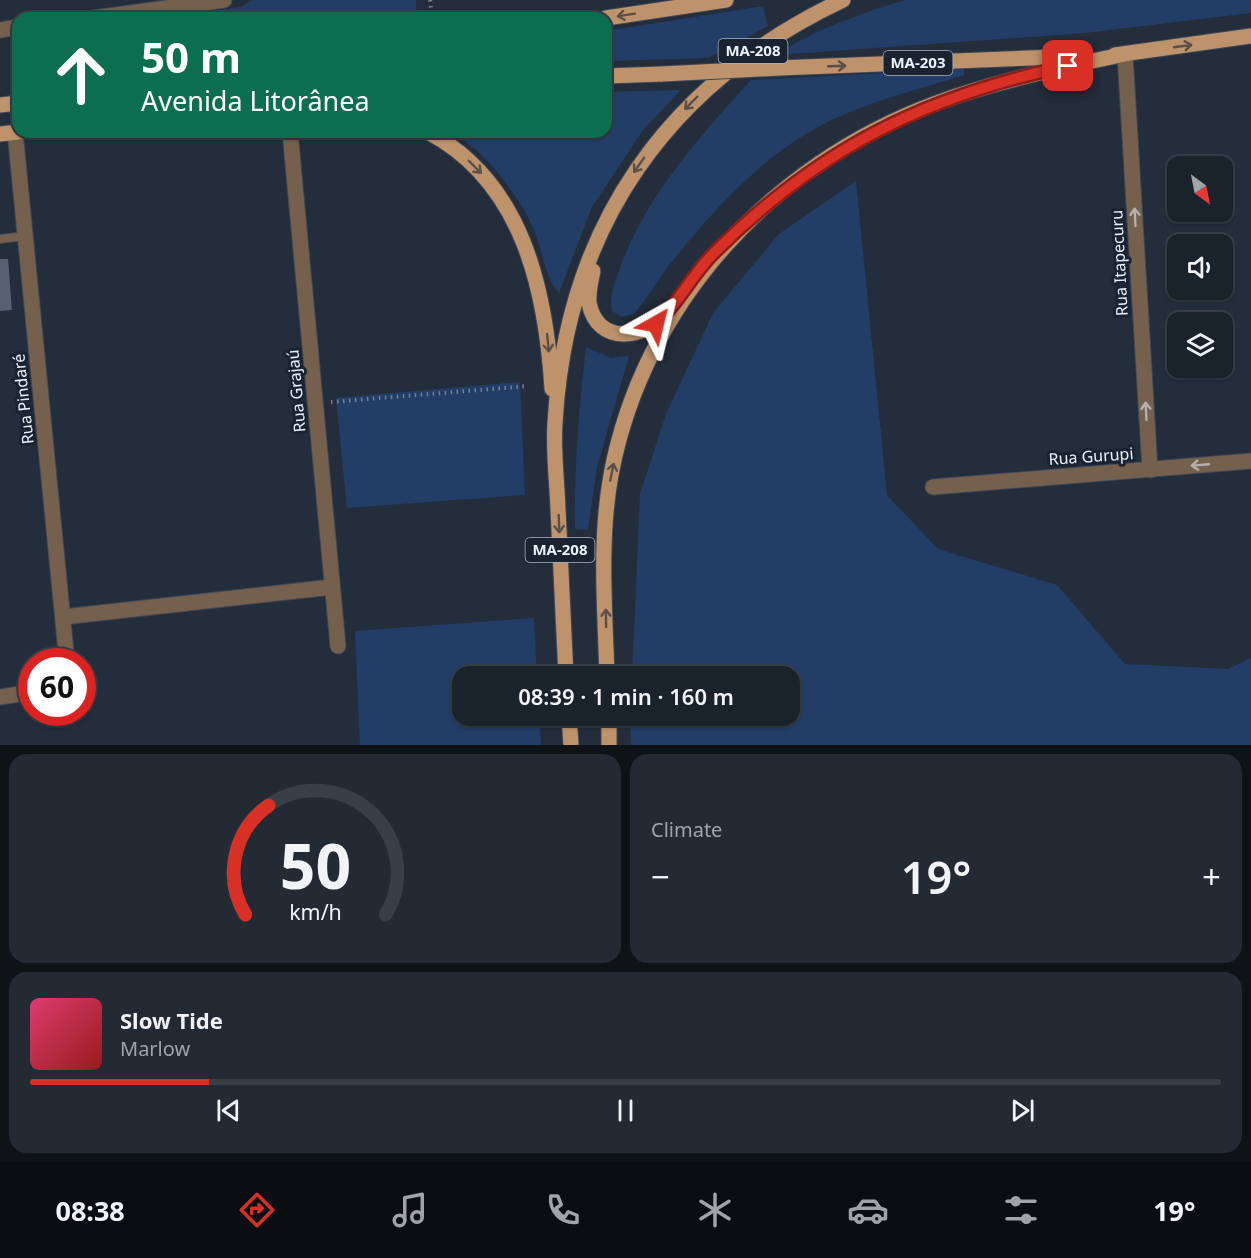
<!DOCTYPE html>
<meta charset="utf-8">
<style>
:root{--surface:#1a222c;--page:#232a34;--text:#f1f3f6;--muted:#9fa4a9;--line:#383f48;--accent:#d93025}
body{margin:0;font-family:"Noto Sans",sans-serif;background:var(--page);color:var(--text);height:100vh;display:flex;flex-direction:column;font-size:22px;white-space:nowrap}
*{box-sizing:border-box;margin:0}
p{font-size:20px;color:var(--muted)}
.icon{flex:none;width:33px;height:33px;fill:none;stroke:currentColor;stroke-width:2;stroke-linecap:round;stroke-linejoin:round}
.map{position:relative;height:745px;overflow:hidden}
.sheet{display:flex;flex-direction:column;gap:9px;padding:9px;background:#0e1318;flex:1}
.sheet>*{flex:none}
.guide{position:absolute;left:12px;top:12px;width:600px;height:126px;border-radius:18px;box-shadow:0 2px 4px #0004,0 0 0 2px var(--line);background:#0b6e4f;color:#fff;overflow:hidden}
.needle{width:39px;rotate:148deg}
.buttons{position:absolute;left:1167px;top:156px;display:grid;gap:12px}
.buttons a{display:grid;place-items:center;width:66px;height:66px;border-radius:12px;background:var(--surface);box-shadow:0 2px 4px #0004,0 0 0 2px var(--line);font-size:30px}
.speed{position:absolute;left:18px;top:648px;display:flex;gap:12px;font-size:30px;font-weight:700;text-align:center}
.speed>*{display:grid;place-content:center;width:78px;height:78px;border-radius:50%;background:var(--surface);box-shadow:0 2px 4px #0004,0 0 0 2px var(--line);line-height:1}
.speed .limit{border:9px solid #d22;background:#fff;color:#111}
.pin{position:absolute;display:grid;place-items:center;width:51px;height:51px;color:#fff;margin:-26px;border-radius:12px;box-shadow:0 3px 9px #0006}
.me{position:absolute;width:66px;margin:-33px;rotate:37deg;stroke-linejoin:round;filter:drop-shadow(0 0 4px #0008)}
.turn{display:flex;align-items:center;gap:21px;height:126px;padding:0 30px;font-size:27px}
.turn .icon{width:78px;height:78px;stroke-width:2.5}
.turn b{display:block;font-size:42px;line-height:51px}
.big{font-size:45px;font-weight:600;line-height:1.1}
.sheet .widget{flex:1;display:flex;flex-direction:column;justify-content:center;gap:9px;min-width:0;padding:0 21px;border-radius:18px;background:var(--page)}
.sheet .dial{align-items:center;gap:0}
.dial svg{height:156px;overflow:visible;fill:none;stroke:var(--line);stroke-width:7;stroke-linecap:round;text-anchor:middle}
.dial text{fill:var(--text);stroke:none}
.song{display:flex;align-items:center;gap:18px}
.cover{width:72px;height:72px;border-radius:9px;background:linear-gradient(135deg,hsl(340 70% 55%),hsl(0 70% 35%))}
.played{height:6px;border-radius:3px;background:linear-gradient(90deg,var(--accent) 15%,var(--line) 15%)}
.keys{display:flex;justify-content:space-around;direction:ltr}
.heat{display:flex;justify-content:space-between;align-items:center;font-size:33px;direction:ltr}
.sheet .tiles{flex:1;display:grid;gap:9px;grid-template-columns:1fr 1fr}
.widget:last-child{grid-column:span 2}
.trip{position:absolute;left:452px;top:666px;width:348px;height:60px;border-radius:18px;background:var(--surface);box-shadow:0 2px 4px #0004,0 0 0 2px var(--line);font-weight:600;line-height:60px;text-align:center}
.tabs{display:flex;height:96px;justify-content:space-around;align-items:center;background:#0a0e12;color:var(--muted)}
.tabs .icon{width:42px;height:42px}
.tabs .on{color:var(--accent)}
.tabs b{font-size:27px;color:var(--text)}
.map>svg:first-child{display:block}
</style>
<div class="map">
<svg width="1251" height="745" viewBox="0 0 1251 745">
<rect width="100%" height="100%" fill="#232d3b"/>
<g fill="#223e67">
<polygon points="253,0 416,0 417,18 162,18 240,7"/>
<path d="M 905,0 L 1251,0 L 1251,13 L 1085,33 L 776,55 C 816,29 859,14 905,0 Z"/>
<polygon points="763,6 768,26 708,58 606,61 606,31"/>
<path d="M 964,69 L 964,75 C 917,90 866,102 822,125 C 764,155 715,208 674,259 C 660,277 648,297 634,314 L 622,317 L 612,311 C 609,297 614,284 619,271 C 645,197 699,137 751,80 Z"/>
<path d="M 681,90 L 643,130 L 592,207 L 559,293 C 546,279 543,256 537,238 C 524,201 486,151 451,132 L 606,132 L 606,92 Z"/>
<polygon points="856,181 887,495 938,549 1057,585 1125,664 1228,669 1251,658 1251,745 631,745 630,716 789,716 789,676 632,676 640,494 666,414 713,313 779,234"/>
<path d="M 586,347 L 611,358 L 629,356 L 597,467 L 588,530 L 575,529 C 574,467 579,407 586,347 Z"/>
<polygon points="520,382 525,495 347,508 336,398"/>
<polygon points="534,618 537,676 462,676 462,716 539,716 541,745 360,745 355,631"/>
</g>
<polygon fill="#556071" points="0,259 8,259 12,310 0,311"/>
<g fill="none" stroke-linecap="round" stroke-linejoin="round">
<defs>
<polyline id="service" points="0,239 25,236"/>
<g id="minor">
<polyline points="1125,54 1150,470"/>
<polyline points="15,132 67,662"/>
<polyline points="290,132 338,646"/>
<polyline points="933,487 1251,461"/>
<polyline points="63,617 332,587"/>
<polyline points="0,697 32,692"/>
</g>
<g id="tertiary">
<polyline points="94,18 224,0"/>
<polyline points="0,30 18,27"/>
</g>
<g id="primary">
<polyline points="606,18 726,0"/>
<polyline points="1115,55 1251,36"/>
<polyline points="779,68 1082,56"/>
<polyline points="606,76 662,74"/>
<polyline points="0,105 18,103"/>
<path d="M 428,132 C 523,182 546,291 552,389"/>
<polyline points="0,134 18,132"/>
<path d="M 593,271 C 591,281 588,292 589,303 C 597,345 645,341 667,311"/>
<path d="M 566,676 C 563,621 561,565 558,509 C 557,481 553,451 555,423 C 566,227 667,83 843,0"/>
<path d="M 607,676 C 605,610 599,541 611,475 C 643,303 772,164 934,104 C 996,81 1061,68 1125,54"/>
<polyline points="569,716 571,745"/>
<polyline points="609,716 609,745"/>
</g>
</defs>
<use href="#service" stroke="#3f4856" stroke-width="10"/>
<use href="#minor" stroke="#3f4856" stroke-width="17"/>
<use href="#tertiary" stroke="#3f4856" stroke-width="17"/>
<use href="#primary" stroke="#3f4856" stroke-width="17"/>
<g stroke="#78808d" stroke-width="4" stroke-dasharray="1.5 4.5" stroke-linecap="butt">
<polyline points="430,0 432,18"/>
<polyline points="331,402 528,386"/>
</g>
<use href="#service" stroke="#75604e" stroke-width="8"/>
<use href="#minor" stroke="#75604e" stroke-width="15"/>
<use href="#tertiary" stroke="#75604e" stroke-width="15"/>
<use href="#primary" stroke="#be936c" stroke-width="15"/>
<defs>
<polyline id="primary-bridge" points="662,74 779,68"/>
</defs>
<use href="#primary-bridge" stroke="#3f4856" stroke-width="17" stroke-linecap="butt"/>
<use href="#primary-bridge" stroke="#be936c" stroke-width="15"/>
</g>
<defs><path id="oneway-shaft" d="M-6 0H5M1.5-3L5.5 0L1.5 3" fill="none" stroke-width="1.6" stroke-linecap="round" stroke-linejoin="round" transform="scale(1.5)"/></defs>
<g stroke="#5b5049">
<use href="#oneway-shaft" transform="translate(626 15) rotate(171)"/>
<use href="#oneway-shaft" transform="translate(1183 46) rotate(-8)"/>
<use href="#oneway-shaft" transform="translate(837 66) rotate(-2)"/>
<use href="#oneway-shaft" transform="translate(691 103) rotate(135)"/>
<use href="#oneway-shaft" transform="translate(639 165) rotate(125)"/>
<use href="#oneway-shaft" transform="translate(475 167) rotate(45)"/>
<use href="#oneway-shaft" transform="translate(548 343) rotate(84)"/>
<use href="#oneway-shaft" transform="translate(612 472) rotate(-79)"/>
<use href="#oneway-shaft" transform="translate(559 524) rotate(88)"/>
<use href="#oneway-shaft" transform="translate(606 618) rotate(-91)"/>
</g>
<g stroke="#b5b0ad">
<use href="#oneway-shaft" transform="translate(1135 217) rotate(-93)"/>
<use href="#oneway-shaft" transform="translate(1146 411) rotate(-93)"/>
<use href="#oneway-shaft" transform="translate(1200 465) rotate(175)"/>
</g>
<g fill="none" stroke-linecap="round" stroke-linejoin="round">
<defs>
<path id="route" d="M 656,324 C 678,304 692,275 713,254 C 818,149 924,96 1068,66"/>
</defs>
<use href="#route" stroke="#8d1f18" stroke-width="15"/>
<use href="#route" stroke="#d93025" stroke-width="10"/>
</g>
<g text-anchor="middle" stroke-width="6" stroke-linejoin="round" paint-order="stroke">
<g fill="#192331" stroke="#abb3be" stroke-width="1.5">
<rect x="718.5" y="39" width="69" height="24" rx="4.5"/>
<rect x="883.5" y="51" width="69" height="24" rx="4.5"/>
<rect x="525.5" y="538" width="69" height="24" rx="4.5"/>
</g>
<g font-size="15" font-weight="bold" fill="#eaf1fb">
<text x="753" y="56">MA-208</text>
<text x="918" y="68">MA-203</text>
<text x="560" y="555">MA-208</text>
</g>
<g font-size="16" fill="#eaf1fb" stroke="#192331">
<text transform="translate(1119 263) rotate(-93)" y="6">Rua Itapecuru</text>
<text transform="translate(296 391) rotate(-95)" y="6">Rua Grajaú</text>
<text transform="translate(23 399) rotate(-96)" y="6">Rua Pindaré</text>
<text transform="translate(1091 456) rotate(-4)" y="6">Rua Gurupi</text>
</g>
</g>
</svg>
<div class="buttons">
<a><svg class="needle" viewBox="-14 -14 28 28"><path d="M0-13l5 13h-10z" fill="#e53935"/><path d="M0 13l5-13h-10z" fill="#9fa4a9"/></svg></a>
<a><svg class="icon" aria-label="sound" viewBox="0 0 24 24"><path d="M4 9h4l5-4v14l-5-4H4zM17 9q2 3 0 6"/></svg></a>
<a><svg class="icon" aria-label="layers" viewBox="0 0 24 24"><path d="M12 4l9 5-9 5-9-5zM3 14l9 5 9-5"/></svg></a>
</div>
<div class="speed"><div class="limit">60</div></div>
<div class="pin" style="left:1068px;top:66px;background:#d93025"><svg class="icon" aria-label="arrive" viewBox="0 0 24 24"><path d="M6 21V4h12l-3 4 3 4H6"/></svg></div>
<svg class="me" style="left:656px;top:324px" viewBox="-20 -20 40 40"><path d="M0-17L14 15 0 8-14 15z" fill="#d93025" stroke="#fff" stroke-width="4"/></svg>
<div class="trip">08:39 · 1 min · 160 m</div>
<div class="guide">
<div class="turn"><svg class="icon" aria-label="ahead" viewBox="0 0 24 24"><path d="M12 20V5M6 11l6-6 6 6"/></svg><div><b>50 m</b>Avenida Litorânea</div></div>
</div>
</div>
<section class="sheet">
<div class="tiles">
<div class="widget dial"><svg viewBox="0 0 100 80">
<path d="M14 69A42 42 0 1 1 86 69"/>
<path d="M14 69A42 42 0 0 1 26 13" stroke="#d93025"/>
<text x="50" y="56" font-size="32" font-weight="700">50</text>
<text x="50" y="72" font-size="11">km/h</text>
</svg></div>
<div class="widget"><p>Climate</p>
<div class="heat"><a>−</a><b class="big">19°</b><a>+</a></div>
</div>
<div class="widget">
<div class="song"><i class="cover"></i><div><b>Slow Tide</b><p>Marlow</p></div></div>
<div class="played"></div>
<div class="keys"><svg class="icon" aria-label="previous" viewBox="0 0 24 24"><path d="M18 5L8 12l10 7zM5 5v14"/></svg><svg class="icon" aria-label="pause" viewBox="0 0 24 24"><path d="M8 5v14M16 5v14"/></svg><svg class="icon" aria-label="next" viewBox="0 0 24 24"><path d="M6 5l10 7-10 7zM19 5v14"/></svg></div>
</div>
</div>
</section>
<nav class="tabs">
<b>08:38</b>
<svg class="icon on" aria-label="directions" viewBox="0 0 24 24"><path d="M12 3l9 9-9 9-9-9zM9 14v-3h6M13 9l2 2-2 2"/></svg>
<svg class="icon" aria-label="music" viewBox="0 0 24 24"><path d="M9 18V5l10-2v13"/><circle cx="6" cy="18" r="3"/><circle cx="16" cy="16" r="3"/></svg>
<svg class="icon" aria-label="phone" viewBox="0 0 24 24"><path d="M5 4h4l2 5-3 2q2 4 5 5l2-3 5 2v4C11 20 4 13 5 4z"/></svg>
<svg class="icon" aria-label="climate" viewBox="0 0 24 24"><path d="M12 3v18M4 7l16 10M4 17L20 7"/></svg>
<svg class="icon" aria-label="car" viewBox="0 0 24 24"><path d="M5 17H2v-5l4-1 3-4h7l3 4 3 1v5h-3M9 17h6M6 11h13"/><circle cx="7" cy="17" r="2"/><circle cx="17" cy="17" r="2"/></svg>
<svg class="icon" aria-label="filters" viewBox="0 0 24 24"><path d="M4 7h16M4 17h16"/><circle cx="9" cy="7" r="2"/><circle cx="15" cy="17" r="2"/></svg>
<b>19°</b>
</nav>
